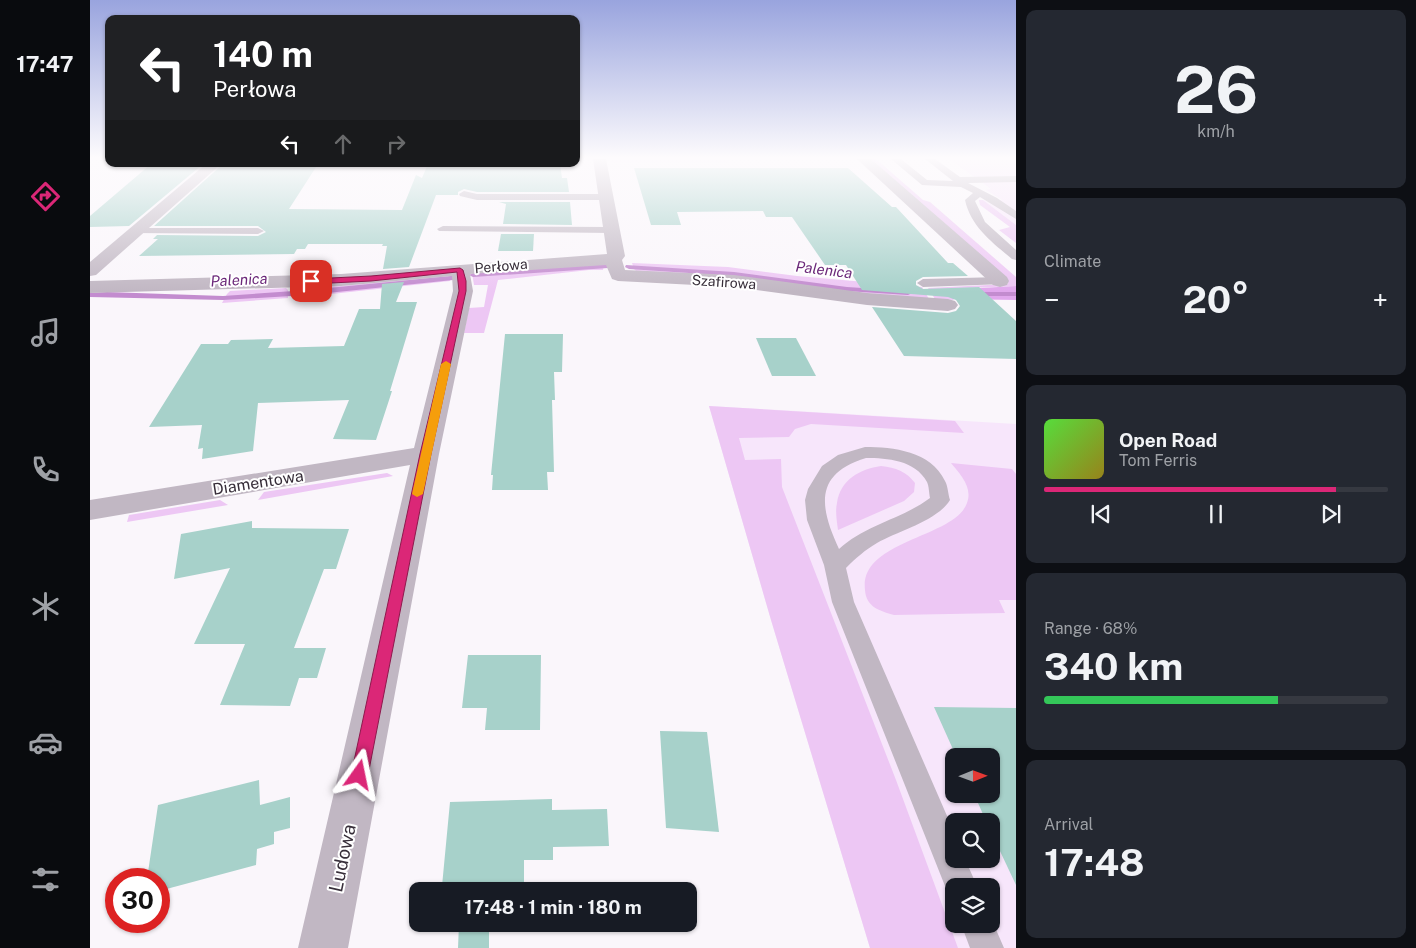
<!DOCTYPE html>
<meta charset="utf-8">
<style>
:root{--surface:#171b24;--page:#242831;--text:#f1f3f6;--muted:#9ea1a6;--line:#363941;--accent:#db2777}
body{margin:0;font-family:"Public Sans",sans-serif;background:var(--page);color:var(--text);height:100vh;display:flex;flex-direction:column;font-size:19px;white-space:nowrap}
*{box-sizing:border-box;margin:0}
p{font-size:16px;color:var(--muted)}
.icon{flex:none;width:28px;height:28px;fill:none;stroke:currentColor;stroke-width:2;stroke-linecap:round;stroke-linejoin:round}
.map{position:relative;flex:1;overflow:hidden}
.side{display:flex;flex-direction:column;gap:10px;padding:10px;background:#0d0f14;width:400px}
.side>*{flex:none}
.banner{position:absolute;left:15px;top:15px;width:475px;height:152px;border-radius:10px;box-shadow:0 1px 4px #0004;background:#202124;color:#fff;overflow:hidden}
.needle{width:32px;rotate:89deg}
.controls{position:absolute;left:855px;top:748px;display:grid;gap:10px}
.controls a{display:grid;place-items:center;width:55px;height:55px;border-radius:10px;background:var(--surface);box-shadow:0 1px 4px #0004;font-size:25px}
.speed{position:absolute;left:15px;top:868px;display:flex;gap:10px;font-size:25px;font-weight:700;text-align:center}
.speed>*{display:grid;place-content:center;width:65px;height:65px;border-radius:50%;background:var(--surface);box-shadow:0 1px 4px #0004;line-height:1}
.speed .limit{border:8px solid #d22;background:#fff;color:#111}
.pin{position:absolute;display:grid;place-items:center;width:42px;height:42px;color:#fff;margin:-21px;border-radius:10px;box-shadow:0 2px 8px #0006}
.me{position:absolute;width:55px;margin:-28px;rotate:12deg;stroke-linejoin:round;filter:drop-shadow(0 0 4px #0008)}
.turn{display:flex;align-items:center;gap:18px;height:105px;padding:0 25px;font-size:22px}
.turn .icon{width:65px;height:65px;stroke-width:2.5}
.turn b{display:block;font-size:35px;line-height:42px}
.lanes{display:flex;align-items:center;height:48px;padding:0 25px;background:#0003;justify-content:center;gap:25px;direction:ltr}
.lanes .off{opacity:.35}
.big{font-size:38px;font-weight:700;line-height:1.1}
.side .tile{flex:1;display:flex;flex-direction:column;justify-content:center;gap:8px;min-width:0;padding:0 18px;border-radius:10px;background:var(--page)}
.side .dial{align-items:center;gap:0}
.dial b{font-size:65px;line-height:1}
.song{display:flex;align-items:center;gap:15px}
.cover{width:60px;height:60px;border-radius:8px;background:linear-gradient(135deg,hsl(110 70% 55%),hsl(50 70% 35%))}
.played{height:5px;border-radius:2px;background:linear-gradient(90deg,var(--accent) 85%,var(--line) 85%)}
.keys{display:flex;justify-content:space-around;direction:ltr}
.heat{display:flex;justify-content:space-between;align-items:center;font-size:28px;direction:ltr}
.charge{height:8px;border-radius:4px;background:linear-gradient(90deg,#34c759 68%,var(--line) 0)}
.trip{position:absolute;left:319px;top:882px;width:288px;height:50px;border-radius:10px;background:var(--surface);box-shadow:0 1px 4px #0004;font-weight:700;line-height:50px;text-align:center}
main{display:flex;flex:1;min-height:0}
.tabs{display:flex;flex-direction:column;width:90px;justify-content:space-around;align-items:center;background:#090b0e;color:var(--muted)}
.tabs .icon{width:35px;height:35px}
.tabs .on{color:var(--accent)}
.tabs b{font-size:22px;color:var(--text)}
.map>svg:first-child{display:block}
</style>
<main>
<nav class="tabs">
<b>17:47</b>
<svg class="icon on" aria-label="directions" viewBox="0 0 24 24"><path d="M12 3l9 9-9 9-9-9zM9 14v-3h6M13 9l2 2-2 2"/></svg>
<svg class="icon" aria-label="music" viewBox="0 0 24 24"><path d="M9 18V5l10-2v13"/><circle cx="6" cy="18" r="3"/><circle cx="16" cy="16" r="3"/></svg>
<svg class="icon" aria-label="phone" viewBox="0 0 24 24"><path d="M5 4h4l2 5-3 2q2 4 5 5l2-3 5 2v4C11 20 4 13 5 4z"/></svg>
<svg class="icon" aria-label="climate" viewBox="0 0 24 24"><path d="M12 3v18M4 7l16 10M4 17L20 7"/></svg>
<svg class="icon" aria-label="car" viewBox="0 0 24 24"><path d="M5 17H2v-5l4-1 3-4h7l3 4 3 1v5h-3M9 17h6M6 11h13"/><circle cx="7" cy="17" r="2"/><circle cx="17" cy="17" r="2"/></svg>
<svg class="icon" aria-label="filters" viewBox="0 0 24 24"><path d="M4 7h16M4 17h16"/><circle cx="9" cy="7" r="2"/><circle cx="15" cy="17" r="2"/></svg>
</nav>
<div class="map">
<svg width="926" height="948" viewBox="0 0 926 948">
<rect width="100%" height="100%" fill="#faf6fb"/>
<g fill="#f7e6fb" fill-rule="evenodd">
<polygon points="521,159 637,159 640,163 521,162"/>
<polygon points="859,159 926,159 926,225 893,200 912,200 896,190 901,189"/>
<path d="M 619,406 L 926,424 L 926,948 L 780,948 L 681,620 ZM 864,756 L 901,756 L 901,794 L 864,794 ZM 864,821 L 901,821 L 901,859 L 864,859 ZM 864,886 L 901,886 L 901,924 L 864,924 Z"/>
</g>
<g fill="#edc7f4">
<polygon points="780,159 786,159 833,200 840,202 926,277 926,286 856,289 864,300 845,299 838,288 918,284 918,281"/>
<polygon points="889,200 893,200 926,225 926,243 909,230 920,227 890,205"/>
<polygon points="542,263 638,267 707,276 832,287 839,299 547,272 544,269"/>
<polygon points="514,265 513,270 499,270 408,280 394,333 374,333 379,308 394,307 398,285 384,285 382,273"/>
<polygon points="351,276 359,277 360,281 214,297 213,291 219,287 249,286"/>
<polygon points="196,288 198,290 198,298 132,303 137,294 140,291"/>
<polygon points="619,406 865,421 874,433 721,424 705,429 699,437 649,438 655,460 691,459 692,487 806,780 868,948 780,948 681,620"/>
<path d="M 861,463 L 922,469 L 926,474 L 926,600 L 909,600 L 915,613 L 804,615 C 790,611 776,607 775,590 C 769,540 865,538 877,503 C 883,487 870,474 861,463 Z"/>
<path d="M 791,466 C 806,468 816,471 825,483 L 824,492 L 814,501 L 748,530 C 747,522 745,511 747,503 C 750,480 770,469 791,466 Z"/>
<polygon points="297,473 303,476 168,500 174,492"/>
<polygon points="130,500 138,505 37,522 39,515"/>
</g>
<polygon fill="#e1a8ed" points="926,286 926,300 863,299 855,290"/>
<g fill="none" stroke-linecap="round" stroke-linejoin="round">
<g fill="#c38ccf" fill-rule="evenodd">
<polygon points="515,264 519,266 518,268 383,277 379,275 383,273"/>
<polygon points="536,265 644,272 757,287 818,291 822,293 818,295 757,291 644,276 539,269 535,267"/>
<polygon points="360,276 363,276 363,280 218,295 133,300 0,297 0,293 17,292 133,296 218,290"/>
<polygon points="879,292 926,292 926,296 882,296 878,294"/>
</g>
</g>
<g fill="#a7d1ca">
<polygon points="61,164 113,164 39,226 0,227 0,216"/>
<polygon points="133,164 228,164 199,209 312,210 326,175 332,178 338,164 470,164 472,178 477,178 479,192 387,192 374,189 368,192 368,195 346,195 319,267 293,269 297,246 292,246 293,244 218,244 215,249 207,249 204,254 49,256 68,239 63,239 67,235 168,236 176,232 168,226 64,226"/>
<polygon points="544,168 758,168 802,207 806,207 858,263 863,263 878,276 833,277 826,281 826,285 833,289 889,287 926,321 926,359 814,356 782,307 858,313 866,311 870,306 866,300 858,297 772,290 756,265 735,265 702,217 676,217 673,211 587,212 591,225 561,225"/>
<polygon points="409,202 480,202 482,225 413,224 416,204"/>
<polygon points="411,234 444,234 443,251 408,251"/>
<polygon points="314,282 306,302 327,302 300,391 302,391 286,440 243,439 259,400 168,403 163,451 112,459 113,448 108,449 112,425 59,427 111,344 138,344 141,340 183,339 178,348 254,346 269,309 290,309 292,284"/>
<polygon points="415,334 473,334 472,372 464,372 465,400 462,400 464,472 457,472 458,490 402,490 403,475 401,475"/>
<polygon points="666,338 706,338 726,376 682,376"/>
<polygon points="162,521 162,528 259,529 246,569 234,569 204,648 236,648 227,678 209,678 200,706 130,705 155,644 104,644 140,568 84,579 91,534"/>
<polygon points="378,655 451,655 450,730 395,730 397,708 372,708"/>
<polygon points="844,707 926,708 926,885 901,832 901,821 896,821 884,794 901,794 901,756 866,756"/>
<polygon points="570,731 617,732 629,832 576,828"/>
<polygon points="169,780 170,805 200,797 200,828 184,832 184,844 167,849 166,865 69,891 69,879 57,879 68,805"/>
<polygon points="462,799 462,810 517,809 519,846 463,847 463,860 434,860 434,884 400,885 399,891 370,891 371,886 352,886 360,802"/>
<polygon points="369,924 399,924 399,948 368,948"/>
</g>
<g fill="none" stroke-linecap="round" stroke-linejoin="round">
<g fill="#c1b7c3" fill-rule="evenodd">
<path d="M 801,159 L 811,159 L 837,180 L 863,181 L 835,159 L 845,159 L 870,177 L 926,176 L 926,182 L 878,183 L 907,198 L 926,211 L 926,219 L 890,197 L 885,201 L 895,222 L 926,250 L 926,260 L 922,259 C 902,242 881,227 875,200 L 883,193 L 871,187 L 832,185 Z"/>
<polygon points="374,191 387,194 515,194 520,197 515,200 387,200 370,196 369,194"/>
<polygon points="353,226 521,227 527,230 521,233 349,231 347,229"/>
<polygon points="47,228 168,228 174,231 168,234 43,233 41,231"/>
<polygon points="910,277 914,278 916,281 914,284 833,287 827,283 833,279"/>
<path d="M 775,447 C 803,447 841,451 855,481 C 858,486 858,494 860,500 C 847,521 808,531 787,543 C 775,550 766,558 756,568 L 764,602 L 864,832 L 864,859 L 875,859 L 887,886 L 864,886 L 864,899 L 860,897 L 855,886 L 742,602 L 734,565 L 717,520 L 715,500 L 718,489 L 732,466 L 748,455 ZM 776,458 C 797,458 825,460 837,482 C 839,486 839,493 840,498 C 812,519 775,525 749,549 C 730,508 723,474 776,458 Z"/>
<polygon points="901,918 914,948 880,948 871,924 901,924"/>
</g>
<g fill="#c1b7c3" fill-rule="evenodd">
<polygon points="503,159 516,159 535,256 532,260 535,270 644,275 777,293 858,299 865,301 868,305 865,309 858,311 777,305 644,287 528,281 522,279 516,265 380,274 383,291 349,454 258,948 208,948 320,465 0,520 0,500 324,448 363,291 362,276 251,286 0,293 0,281 251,274 517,254"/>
<polygon points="767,159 781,159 917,277 919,281 917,285 910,287 903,285"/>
<polygon points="116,164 131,164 6,275 0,276 0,262"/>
</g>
</g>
<linearGradient id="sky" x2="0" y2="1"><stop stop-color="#99a4de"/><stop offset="0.54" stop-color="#fdfbfd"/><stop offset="1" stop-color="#fdfbfd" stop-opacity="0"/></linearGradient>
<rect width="926" height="292" fill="url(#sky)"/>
<polygon fill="#db2777" stroke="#8e194d" points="370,268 373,270 376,281 376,291 341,454 278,775 275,781 269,783 263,781 261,775 330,454 369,291 367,272 281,281 221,284 217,281 221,279 281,276"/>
<polygon fill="#f59e0b" points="356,361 361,364 333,494 327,497 322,494 351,364"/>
<g text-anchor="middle" stroke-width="4" stroke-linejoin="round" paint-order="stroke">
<g font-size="14" fill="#372e39" stroke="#fff">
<text transform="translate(411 266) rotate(-5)" y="5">Perłowa</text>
<text transform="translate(634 282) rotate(4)" y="5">Szafirowa</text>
</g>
<g font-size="15" font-style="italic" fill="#6c297a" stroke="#fff">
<text transform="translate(734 270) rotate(7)" y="5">Palenica</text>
<text transform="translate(149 280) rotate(-3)" y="5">Palenica</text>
</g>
<g font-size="16" fill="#372e39" stroke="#fff">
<text transform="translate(168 482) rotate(-9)" y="6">Diamentowa</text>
</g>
<g font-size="19" fill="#372e39" stroke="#fff">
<text transform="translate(252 858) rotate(-78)" y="7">Ludowa</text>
</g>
</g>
</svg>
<div class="controls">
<a><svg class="needle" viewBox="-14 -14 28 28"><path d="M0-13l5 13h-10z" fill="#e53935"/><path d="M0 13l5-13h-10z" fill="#9ea1a6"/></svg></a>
<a><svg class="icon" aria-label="search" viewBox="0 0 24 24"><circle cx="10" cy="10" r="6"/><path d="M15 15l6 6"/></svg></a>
<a><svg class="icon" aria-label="layers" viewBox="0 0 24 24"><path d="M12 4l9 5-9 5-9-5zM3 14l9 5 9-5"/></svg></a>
</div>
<div class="speed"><div class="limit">30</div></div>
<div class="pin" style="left:221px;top:281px;background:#d93025"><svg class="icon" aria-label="arrive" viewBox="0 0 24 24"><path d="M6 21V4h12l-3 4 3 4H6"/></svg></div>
<svg class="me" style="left:269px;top:775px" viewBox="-20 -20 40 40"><path d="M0-17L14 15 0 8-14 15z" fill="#db2777" stroke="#fff" stroke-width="4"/></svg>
<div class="trip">17:48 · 1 min · 180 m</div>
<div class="banner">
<div class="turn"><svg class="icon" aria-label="left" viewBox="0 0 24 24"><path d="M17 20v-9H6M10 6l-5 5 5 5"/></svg><div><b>140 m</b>Perłowa</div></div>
<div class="lanes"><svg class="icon" aria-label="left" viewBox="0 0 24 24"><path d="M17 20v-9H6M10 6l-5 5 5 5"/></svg><svg class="icon off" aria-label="ahead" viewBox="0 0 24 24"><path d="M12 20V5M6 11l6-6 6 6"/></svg><svg class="icon off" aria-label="right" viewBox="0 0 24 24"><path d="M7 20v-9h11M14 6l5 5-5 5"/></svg></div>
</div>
</div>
<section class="side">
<div class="tile dial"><b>26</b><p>km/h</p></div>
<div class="tile"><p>Climate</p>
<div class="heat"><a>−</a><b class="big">20°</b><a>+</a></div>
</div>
<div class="tile">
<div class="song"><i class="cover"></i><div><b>Open Road</b><p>Tom Ferris</p></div></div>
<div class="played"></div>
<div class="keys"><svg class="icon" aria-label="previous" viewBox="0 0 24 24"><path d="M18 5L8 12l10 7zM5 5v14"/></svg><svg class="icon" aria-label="pause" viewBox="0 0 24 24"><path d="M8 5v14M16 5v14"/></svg><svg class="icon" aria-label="next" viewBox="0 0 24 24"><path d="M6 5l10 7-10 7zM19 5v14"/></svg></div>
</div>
<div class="tile"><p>Range · 68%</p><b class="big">340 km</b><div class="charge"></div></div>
<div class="tile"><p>Arrival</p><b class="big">17:48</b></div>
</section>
</main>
